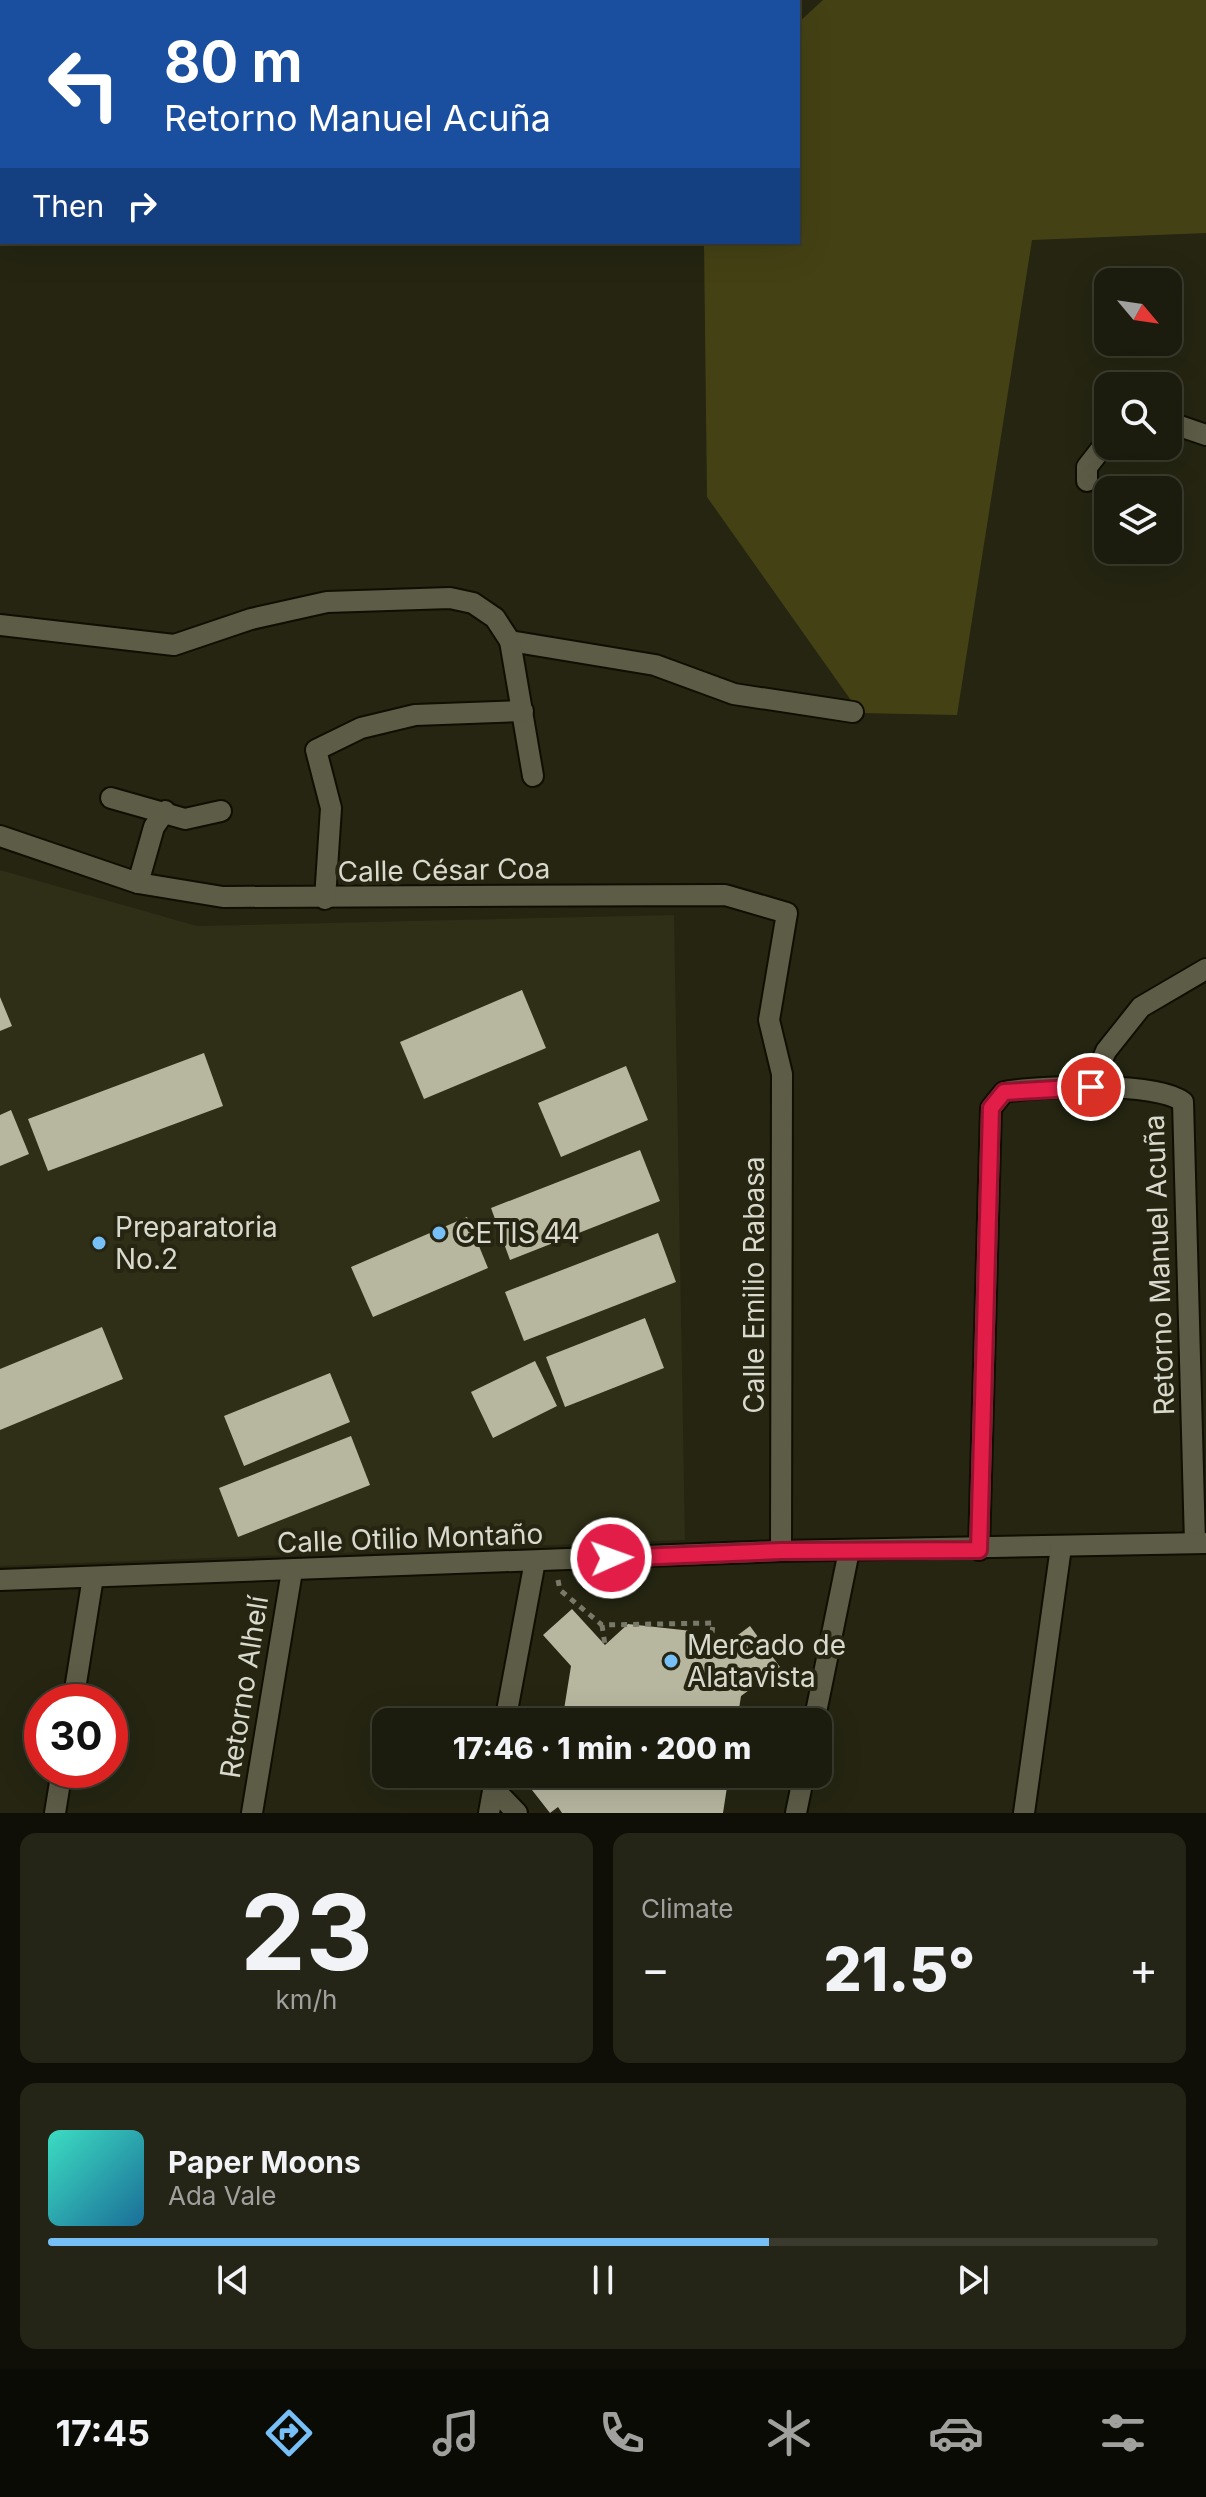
<!DOCTYPE html>
<meta charset="utf-8">
<style>
:root{--surface:#1c1c0e;--page:#252517;--text:#f1f3f6;--muted:#a0a19e;--line:#3a3a2e;--accent:#77bff7}
body{margin:0;font-family:Inter,sans-serif;background:var(--page);color:var(--text);height:100vh;display:flex;flex-direction:column;font-size:30px;white-space:nowrap}
*{box-sizing:border-box;margin:0}
p{font-size:26px;color:var(--muted)}
.icon{flex:none;width:44px;height:44px;fill:none;stroke:currentColor;stroke-width:2;stroke-linecap:round;stroke-linejoin:round}
.map{position:relative;height:1813px;overflow:hidden}
.drawer{display:flex;flex-direction:column;gap:20px;padding:20px;background:#0f0f08;flex:1}
.drawer>*{flex:none}
.banner{position:absolute;left:0px;top:0px;width:800px;height:244px;box-shadow:0 8px 32px #0002,0 0 0 2px var(--line);background:#1a4fa0;color:#fff;overflow:hidden}
.needle{width:52px;rotate:119deg}
.tools{position:absolute;left:1094px;top:268px;display:grid;gap:16px}
.tools a{display:grid;place-items:center;width:88px;height:88px;border-radius:16px;background:var(--surface);box-shadow:0 8px 32px #0002,0 0 0 2px var(--line);font-size:40px}
.speed{position:absolute;left:24px;top:1684px;display:flex;gap:16px;font-size:40px;font-weight:700;text-align:center}
.speed>*{display:grid;place-content:center;width:104px;height:104px;border-radius:50%;background:var(--surface);box-shadow:0 8px 32px #0002,0 0 0 2px var(--line);line-height:1}
.speed .limit{border:12px solid #d22;background:#fff;color:#111}
.pin{position:absolute;display:grid;place-items:center;width:68px;height:68px;color:#fff;margin:-34px;border:4px solid #fff;border-radius:50%;box-shadow:0 2px 8px #0007}
.me{position:absolute;width:88px;margin:-44px;rotate:88deg;stroke-linejoin:round;filter:drop-shadow(0 0 6px #0008)}
.turn{display:flex;align-items:center;gap:28px;height:168px;padding:0 32px;font-size:36px}
.turn .icon{width:104px;height:104px;stroke-width:2.5}
.turn b{display:block;font-size:56px;line-height:68px}
.then{display:flex;align-items:center;height:76px;padding:0 32px;background:#0003;gap:16px;font-size:30px}
.big{font-size:60px;font-weight:800;line-height:1.1}
.drawer .card{flex:1;display:flex;flex-direction:column;justify-content:center;gap:12px;min-width:0;padding:0 28px;border-radius:16px;background:var(--page)}
.drawer .dial{align-items:center;gap:0}
.dial b{font-size:104px;line-height:1}
.song{display:flex;align-items:center;gap:24px}
.cover{width:96px;height:96px;border-radius:12px;background:linear-gradient(135deg,hsl(170 70% 55%),hsl(200 70% 35%))}
.played{height:8px;border-radius:4px;background:linear-gradient(90deg,var(--accent) 65%,var(--line) 65%)}
.keys{display:flex;justify-content:space-around;direction:ltr}
.heat{display:flex;justify-content:space-between;align-items:center;font-size:44px;direction:ltr}
.drawer .tiles{flex:1;display:grid;gap:20px;grid-template-columns:1fr 1fr}
.card:last-child{grid-column:span 2}
.trip{position:absolute;left:372px;top:1708px;width:460px;height:80px;border-radius:16px;background:var(--surface);box-shadow:0 8px 32px #0002,0 0 0 2px var(--line);font-weight:800;line-height:80px;text-align:center}
.tabs{display:flex;height:128px;justify-content:space-around;align-items:center;background:#0b0b06;color:var(--muted)}
.tabs .icon{width:56px;height:56px}
.tabs .selected{color:var(--accent)}
.tabs b{font-size:36px;color:var(--text)}
.map>svg:first-child{display:block}
</style>
<div class="map">
<svg width="1206" height="1813" viewBox="0 0 1206 1813">
<rect width="100%" height="100%" fill="#252512"/>
<polygon fill="#2f2e16" points="0,870 197,926 674,915 685,1540 0,1566"/>
<polygon fill="#444214" points="823,0 1206,0 1206,233 1032,240 957,715 860,713 707,497 704,242 798,242 798,23"/>
<g fill="#b7b7a0">
<polygon points="522,990 546,1048 424,1099 400,1042"/>
<polygon points="0,997 12,1026 0,1031"/>
<polygon points="204,1053 223,1106 48,1171 28,1119"/>
<polygon points="626,1066 648,1120 561,1157 538,1103"/>
<polygon points="11,1110 29,1154 0,1166 0,1115"/>
<polygon points="640,1150 660,1201 510,1260 491,1208"/>
<polygon points="467,1217 488,1268 373,1317 351,1267"/>
<polygon points="658,1233 676,1282 524,1341 505,1292"/>
<polygon points="645,1318 664,1368 565,1407 546,1357"/>
<polygon points="102,1327 123,1379 0,1430 0,1369"/>
<polygon points="535,1361 557,1406 493,1438 471,1392"/>
<polygon points="330,1373 350,1422 244,1466 224,1416"/>
<polygon points="351,1436 370,1485 238,1537 219,1488"/>
<polygon points="572,1609 605,1645 628,1624 692,1631 710,1656 750,1626 780,1667 741,1696 737,1722 562,1722 571,1666 543,1635"/>
<polygon points="554,1774 729,1774 723,1813 562,1813 558,1807 550,1813 532,1790"/>
</g>
<g fill="none" stroke-linecap="round" stroke-linejoin="round">
<defs>
<g id="minor">
<polyline points="303,0 306,2"/>
<polyline points="1168,422 1206,435"/>
<polyline points="1087,481 1087,467 1108,440"/>
<polyline points="0,625 174,645 251,619 327,602 450,598 473,603 495,618 510,641 655,665 734,694 853,712"/>
<polyline points="510,641 533,776"/>
<polyline points="111,798 185,819 221,811"/>
<polyline points="0,836 138,883 223,897 725,895 787,913 769,1020 782,1074 781,1551"/>
<polyline points="138,883 154,827 165,811"/>
<polyline points="325,899 331,808 316,750 361,728 415,715 523,711"/>
<polyline points="1091,1087 1106,1051 1141,1007 1206,969"/>
<path d="M 979,1550 L 991,1108 L 1004,1092 C 1040,1086 1157,1081 1183,1102 L 1195,1543"/>
<polyline points="0,1580 781,1551 1206,1543"/>
<polyline points="73,1702 93,1577"/>
<polyline points="505,1722 535,1561"/>
<polyline points="814,1722 849,1551"/>
<polyline points="493,1788 517,1813"/>
<polyline points="55,1813 62,1770"/>
<polyline points="252,1813 292,1571"/>
<polyline points="489,1813 496,1774"/>
<polyline points="796,1813 804,1774"/>
<polyline points="1024,1813 1061,1547"/>
</g>
</defs>
<use href="#minor" stroke="#0f0e01" stroke-width="24"/>
<g stroke="#79796a" stroke-width="5" stroke-dasharray="6 6" stroke-linecap="butt">
<polyline points="558,1580 560,1590 602,1625 713,1623 710,1656"/>
<polyline points="602,1625 605,1645"/>
</g>
<use href="#minor" stroke="#5c5c47" stroke-width="20"/>
</g>
<g fill="none" stroke-linecap="round" stroke-linejoin="round">
<defs>
<polyline id="route" points="611,1558 781,1551 979,1550 991,1108 1004,1092 1091,1087"/>
</defs>
<use href="#route" stroke="#92132f" stroke-width="20"/>
<use href="#route" stroke="#e11d48" stroke-width="14"/>
</g>
<g fill="#77bff7" stroke="#252512" stroke-width="3">
<circle cx="439" cy="1233" r="8"/>
<circle cx="99" cy="1243" r="8"/>
<circle cx="671" cy="1661" r="8"/>
</g>
<g text-anchor="middle" stroke-width="8" stroke-linejoin="round" paint-order="stroke">
<g font-size="28" fill="#d9d9cd" stroke="#252512">
<text transform="translate(444 870) rotate(-1)" y="10">Calle César Coa</text>
<text transform="translate(1159 1265) rotate(-92)" y="10">Retorno Manuel Acuña</text>
<text transform="translate(754 1285) rotate(-90)" y="10">Calle Emilio Rabasa</text>
<text transform="translate(410 1538) rotate(-2)" y="10">Calle Otilio Montaño</text>
<text transform="translate(244 1687) rotate(-81)" y="10">Retorno Alhelí</text>
</g>
<g font-size="28" fill="#d9d9cd" stroke="#252512" text-anchor="start">
<text x="115" y="1237">Preparatoria<tspan x="115" dy="32">No.2</tspan></text>
<text x="455" y="1243">CETIS 44</text>
<text x="687" y="1655">Mercado de<tspan x="687" dy="32">Alatavista</tspan></text>
</g>
</g>
</svg>
<div class="tools">
<a><svg class="needle" viewBox="-14 -14 28 28"><path d="M0-13l5 13h-10z" fill="#e53935"/><path d="M0 13l5-13h-10z" fill="#a0a19e"/></svg></a>
<a><svg class="icon" aria-label="search" viewBox="0 0 24 24"><circle cx="10" cy="10" r="6"/><path d="M15 15l6 6"/></svg></a>
<a><svg class="icon" aria-label="layers" viewBox="0 0 24 24"><path d="M12 4l9 5-9 5-9-5zM3 14l9 5 9-5"/></svg></a>
</div>
<div class="speed"><div class="limit">30</div></div>
<div class="pin" style="left:1091px;top:1087px;background:#d93025"><svg class="icon" aria-label="arrive" viewBox="0 0 24 24"><path d="M6 21V4h12l-3 4 3 4H6"/></svg></div>
<svg class="me" style="left:611px;top:1558px" viewBox="-20 -20 40 40"><circle r="17" fill="#e11d48" stroke="#fff" stroke-width="3"/><path d="M0-11L8 9 0 5-8 9z" fill="#fff"/></svg>
<div class="trip">17:46 · 1 min · 200 m</div>
<div class="banner">
<div class="turn"><svg class="icon" aria-label="left" viewBox="0 0 24 24"><path d="M17 20v-9H6M10 6l-5 5 5 5"/></svg><div><b>80 m</b>Retorno Manuel Acuña</div></div>
<div class="then">Then<svg class="icon" aria-label="right" viewBox="0 0 24 24"><path d="M7 20v-9h11M14 6l5 5-5 5"/></svg></div>
</div>
</div>
<section class="drawer">
<div class="tiles">
<div class="card dial"><b>23</b><p>km/h</p></div>
<div class="card"><p>Climate</p>
<div class="heat"><a>−</a><b class="big">21.5°</b><a>+</a></div>
</div>
<div class="card">
<div class="song"><i class="cover"></i><div><b>Paper Moons</b><p>Ada Vale</p></div></div>
<div class="played"></div>
<div class="keys"><svg class="icon" aria-label="previous" viewBox="0 0 24 24"><path d="M18 5L8 12l10 7zM5 5v14"/></svg><svg class="icon" aria-label="pause" viewBox="0 0 24 24"><path d="M8 5v14M16 5v14"/></svg><svg class="icon" aria-label="next" viewBox="0 0 24 24"><path d="M6 5l10 7-10 7zM19 5v14"/></svg></div>
</div>
</div>
</section>
<nav class="tabs">
<b>17:45</b>
<svg class="icon selected" aria-label="directions" viewBox="0 0 24 24"><path d="M12 3l9 9-9 9-9-9zM9 14v-3h6M13 9l2 2-2 2"/></svg>
<svg class="icon" aria-label="music" viewBox="0 0 24 24"><path d="M9 18V5l10-2v13"/><circle cx="6" cy="18" r="3"/><circle cx="16" cy="16" r="3"/></svg>
<svg class="icon" aria-label="phone" viewBox="0 0 24 24"><path d="M5 4h4l2 5-3 2q2 4 5 5l2-3 5 2v4C11 20 4 13 5 4z"/></svg>
<svg class="icon" aria-label="climate" viewBox="0 0 24 24"><path d="M12 3v18M4 7l16 10M4 17L20 7"/></svg>
<svg class="icon" aria-label="car" viewBox="0 0 24 24"><path d="M5 17H2v-5l4-1 3-4h7l3 4 3 1v5h-3M9 17h6M6 11h13"/><circle cx="7" cy="17" r="2"/><circle cx="17" cy="17" r="2"/></svg>
<svg class="icon" aria-label="filters" viewBox="0 0 24 24"><path d="M4 7h16M4 17h16"/><circle cx="9" cy="7" r="2"/><circle cx="15" cy="17" r="2"/></svg>
</nav>
